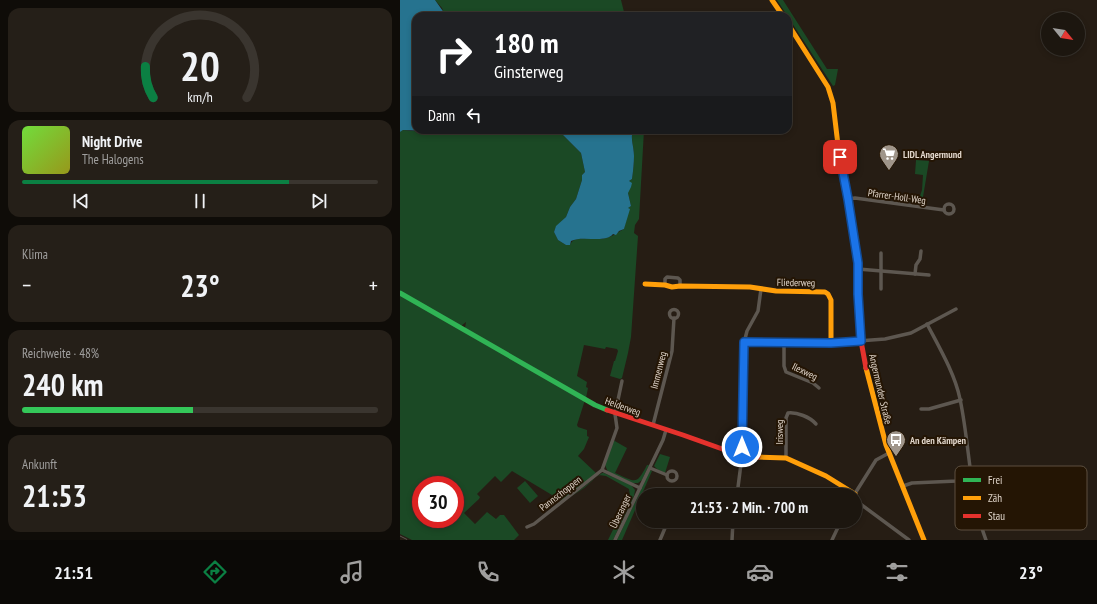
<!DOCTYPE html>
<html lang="de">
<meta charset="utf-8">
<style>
:root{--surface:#1c160f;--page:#251f18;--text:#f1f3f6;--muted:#a09f9e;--line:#3a352f;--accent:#0b8043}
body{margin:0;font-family:"PT Sans Narrow",sans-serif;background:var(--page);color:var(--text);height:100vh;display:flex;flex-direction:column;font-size:15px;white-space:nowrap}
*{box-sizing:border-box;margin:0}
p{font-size:13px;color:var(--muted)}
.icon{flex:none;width:22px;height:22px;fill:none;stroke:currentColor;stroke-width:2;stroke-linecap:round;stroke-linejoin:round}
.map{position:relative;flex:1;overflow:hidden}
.side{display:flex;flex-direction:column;gap:8px;padding:8px;background:#0f0c08;width:400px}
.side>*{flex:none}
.banner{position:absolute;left:12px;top:12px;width:380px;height:122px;border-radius:12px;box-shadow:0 2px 6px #0003,0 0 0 1px var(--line);background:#202124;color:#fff;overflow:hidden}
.needle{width:26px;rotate:120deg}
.tools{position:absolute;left:641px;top:12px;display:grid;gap:8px}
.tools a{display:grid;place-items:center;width:44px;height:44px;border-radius:50%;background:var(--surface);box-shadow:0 2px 6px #0003,0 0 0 1px var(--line);font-size:20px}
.speed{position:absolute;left:12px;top:476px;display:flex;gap:8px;font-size:20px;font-weight:700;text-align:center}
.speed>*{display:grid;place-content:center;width:52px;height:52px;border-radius:50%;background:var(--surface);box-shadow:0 2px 6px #0003,0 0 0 1px var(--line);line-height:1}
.speed .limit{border:6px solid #d22;background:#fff;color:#111}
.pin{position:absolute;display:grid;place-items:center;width:34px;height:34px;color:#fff;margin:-17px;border-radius:8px;box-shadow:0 2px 6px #0006}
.me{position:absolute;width:44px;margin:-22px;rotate:0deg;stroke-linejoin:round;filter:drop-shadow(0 0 3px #0008)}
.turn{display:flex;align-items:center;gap:14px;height:84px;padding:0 16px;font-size:18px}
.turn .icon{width:52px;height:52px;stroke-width:2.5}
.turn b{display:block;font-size:28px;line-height:34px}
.then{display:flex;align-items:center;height:38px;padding:0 16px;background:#0003;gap:8px;font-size:15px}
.big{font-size:30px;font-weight:700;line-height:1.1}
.side .card{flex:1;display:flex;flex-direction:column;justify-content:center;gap:6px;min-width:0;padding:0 14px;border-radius:12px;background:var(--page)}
.side .dial{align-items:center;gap:0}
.dial svg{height:104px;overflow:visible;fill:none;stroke:var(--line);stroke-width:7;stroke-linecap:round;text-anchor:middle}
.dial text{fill:var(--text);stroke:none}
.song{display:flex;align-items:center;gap:12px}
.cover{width:48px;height:48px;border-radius:6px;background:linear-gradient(135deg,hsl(100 70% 55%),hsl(60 70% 35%))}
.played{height:4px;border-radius:2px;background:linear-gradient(90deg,var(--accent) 75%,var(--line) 75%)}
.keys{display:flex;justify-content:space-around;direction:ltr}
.heat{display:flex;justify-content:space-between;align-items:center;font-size:22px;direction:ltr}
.charge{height:6px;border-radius:3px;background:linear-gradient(90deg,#34c759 48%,var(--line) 0)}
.trip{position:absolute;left:236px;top:488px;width:226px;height:40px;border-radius:20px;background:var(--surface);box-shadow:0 2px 6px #0003,0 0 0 1px var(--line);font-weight:700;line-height:40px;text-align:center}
.dock{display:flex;height:64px;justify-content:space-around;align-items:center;background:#0b0906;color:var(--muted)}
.dock .icon{width:28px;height:28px}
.dock .current{color:var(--accent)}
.dock b{font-size:18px;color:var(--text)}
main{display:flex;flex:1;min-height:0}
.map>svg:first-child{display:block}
</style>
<main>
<section class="side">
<div class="card dial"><svg viewBox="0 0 100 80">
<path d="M14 69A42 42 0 1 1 86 69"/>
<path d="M14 69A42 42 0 0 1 8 45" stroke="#0b8043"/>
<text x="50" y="56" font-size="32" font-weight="700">20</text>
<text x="50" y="72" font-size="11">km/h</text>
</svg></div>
<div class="card">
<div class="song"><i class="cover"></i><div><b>Night Drive</b><p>The Halogens</p></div></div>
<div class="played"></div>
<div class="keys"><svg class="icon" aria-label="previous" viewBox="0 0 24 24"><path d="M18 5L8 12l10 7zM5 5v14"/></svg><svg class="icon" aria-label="pause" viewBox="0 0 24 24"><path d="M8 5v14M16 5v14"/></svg><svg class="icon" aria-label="next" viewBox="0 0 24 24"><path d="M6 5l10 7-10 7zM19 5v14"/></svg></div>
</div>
<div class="card"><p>Klima</p>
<div class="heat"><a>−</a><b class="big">23°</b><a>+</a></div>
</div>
<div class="card"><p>Reichweite · 48%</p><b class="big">240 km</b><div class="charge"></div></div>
<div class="card"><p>Ankunft</p><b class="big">21:53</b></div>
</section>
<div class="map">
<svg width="697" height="540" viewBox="0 0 697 540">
<rect width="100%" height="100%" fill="#261d14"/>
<g fill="#1b4925" fill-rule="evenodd">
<polygon points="35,0 221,0 225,16 45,16 42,8"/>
<polygon points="377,0 383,0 427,69 438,69 435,85 433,86"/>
<path d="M 3,130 L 11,131 L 153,130 L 163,135 L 181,153 L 185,172 L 182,175 L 182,180 L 176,199 L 170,207 L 166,217 L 156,227 L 154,232 L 158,240 L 166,245 L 170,245 C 174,233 196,242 206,238 C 212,237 218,232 224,229 C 226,220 228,218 227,208 L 231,206 L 228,193 L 229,181 L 232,179 C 233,172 234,163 234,156 C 234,146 230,139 233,130 L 244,130 L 239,219 L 235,225 L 234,233 L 238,236 L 231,337 L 228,353 L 222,378 L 220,379 L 210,376 L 214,361 L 215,361 L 218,351 L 217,349 L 206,347 L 205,349 L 184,345 L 177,376 L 187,382 L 186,387 L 188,388 L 186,398 L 65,328 L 66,322 L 61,326 L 0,292 L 0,132 Z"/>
<polygon points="516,160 529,161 522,203 507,201 508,200 519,199 522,190 523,175 515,174"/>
<path d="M 0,294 L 185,400 L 177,425 L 178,427 L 187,430 L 187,436 L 189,437 L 184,449 L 178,456 L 196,473 L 162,501 L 112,471 L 101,482 L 95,476 L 77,494 L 80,497 L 79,499 L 64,513 L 75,524 L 87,512 L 96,519 L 100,515 L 104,515 L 119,535 L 114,540 L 12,540 L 0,534 ZM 21,485 L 55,485 L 55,519 L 21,519 Z"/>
<path d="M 213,440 L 227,448 L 215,473 C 236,482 236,486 247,465 L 249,465 L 242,480 L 238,483 L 233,483 L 208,472 L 205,465 Z"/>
<polygon points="260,454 270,457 265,473 257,469 254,466"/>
<polygon points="250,470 252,471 222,540 217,540"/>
<polygon points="202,473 204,473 231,485 235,490 234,496 213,540 208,540 230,495 229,489 206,476 199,475 184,488 172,496"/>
<polygon points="125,481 138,496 130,503 117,488"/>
</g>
<g fill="#26738f">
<path d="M 0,0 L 35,0 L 45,14 L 45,16 L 16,16 L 16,130 L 22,130 C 15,131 9,130 3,130 L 0,132 Z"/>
<path d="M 153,130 L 233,130 C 230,139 234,146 234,156 C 234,163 233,172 232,179 L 229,181 L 232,183 L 231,187 L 228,193 L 231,206 L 228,208 L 230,209 L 224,229 L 219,231 L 216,235 L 213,234 C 205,244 183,235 171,241 L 170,245 L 166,245 L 158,240 L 154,232 L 156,226 L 166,217 L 170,207 L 176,199 L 182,180 L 182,175 L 185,172 L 181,153 L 163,135 Z"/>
</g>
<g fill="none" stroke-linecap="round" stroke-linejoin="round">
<g stroke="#5d5750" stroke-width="3.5">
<polyline points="448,199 455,198 544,210"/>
<circle cx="549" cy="209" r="5"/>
<polyline points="481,253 481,289"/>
<polyline points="458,269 529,275"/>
<polyline points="515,274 516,265 520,259 521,251"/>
<polyline points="265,285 265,279 267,277 278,278 280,280 280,286"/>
<circle cx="274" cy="314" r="4.5"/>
<path d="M 527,324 C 539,347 555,374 560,399 C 570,446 569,495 586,540"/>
<polyline points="344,342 431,343 485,339 511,333 556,309"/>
<polyline points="384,343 384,366 386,372 413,383 419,388"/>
<polyline points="521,409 529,409 561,400"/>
<polyline points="253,425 272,351 274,318"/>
<path d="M 386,458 L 386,418 L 388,413 C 397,412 410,417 416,424"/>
<polyline points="250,468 267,475"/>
<polyline points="202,470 217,428 215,414 222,381"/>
<circle cx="272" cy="476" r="5"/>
<polyline points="503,486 512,483 557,481 605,475"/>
<polyline points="337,495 342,456 343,347 347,331 358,311 361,289"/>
<polyline points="454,495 476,460 489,453"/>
<polyline points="455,500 509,540"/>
<polyline points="374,521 384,524 390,525"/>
<polyline points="127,527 134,524 202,470 240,488"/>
<polyline points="215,540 263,440 266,430"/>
<polyline points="260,540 268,521"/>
<polyline points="332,540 333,521"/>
<polyline points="432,540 441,521"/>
</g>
<polyline stroke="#30b455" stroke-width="5" points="0,293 195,405 207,410"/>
<g stroke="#ff9f0a" stroke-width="5">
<polyline points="372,0 383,16"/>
<polyline points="388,24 428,87 433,103 438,145 446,187"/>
<polyline points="245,284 265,285 272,287 280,286 350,287 376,291 425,292 428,294 431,300 431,343"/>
<polyline points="466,368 486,445 524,540"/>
<polyline points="358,457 386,458 426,476 455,494"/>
</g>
<g stroke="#e5322d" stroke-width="5">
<polyline points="446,187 457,259 461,341 466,368"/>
<polyline points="207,410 283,435 342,456 358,457"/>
</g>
<polyline stroke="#5d5750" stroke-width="1" stroke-dasharray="8 4" stroke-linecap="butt" points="0,536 8,540"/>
</g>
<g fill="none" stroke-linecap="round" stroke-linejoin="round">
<defs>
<polyline id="route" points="342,447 344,342 431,343 461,341 458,294 458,263 448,199 440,157"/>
</defs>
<use href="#route" stroke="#114b97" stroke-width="10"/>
<use href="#route" stroke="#1a73e8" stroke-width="7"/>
</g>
<defs>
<symbol id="supermarket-pin" viewBox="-11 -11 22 30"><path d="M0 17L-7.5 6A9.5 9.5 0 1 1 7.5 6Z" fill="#9f958a" stroke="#241504"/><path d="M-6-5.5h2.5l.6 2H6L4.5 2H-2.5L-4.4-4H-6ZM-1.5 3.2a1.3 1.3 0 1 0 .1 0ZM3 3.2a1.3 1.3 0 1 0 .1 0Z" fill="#fff"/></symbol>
<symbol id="bus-pin" viewBox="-11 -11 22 30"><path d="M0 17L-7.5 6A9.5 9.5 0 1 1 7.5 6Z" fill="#9f958a" stroke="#241504"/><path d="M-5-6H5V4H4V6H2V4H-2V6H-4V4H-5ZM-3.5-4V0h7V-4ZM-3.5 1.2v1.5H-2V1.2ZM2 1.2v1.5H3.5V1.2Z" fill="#fff"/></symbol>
</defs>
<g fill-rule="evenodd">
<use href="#supermarket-pin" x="478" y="143" width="22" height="30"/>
<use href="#bus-pin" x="485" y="429" width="22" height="30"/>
</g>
<g text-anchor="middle" stroke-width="4" stroke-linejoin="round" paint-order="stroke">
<g font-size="10" font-weight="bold" fill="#e0d5ca" stroke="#241504" text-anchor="start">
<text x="503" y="158">LIDL Angermund</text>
<text x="510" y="444">An den Kämpen</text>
</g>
<g font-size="10" fill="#e0d5ca" stroke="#241504">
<text transform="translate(497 196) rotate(8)" y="4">Pfarrer-Holl-Weg</text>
<text transform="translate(396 282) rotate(1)" y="4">Fliederweg</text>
<text transform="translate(258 370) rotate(-76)" y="4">Immenweg</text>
<text transform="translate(405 371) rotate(26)" y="4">Ilexweg</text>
<text transform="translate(481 389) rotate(77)" y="4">Angermunder Straße</text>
<text transform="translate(223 406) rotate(20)" y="4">Heiderweg</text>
<text transform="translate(379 432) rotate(-90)" y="4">Irisweg</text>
<text transform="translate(160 493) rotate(-38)" y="4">Pannschoppen</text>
<text transform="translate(220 511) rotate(-65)" y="4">Überanger</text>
</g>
</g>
<rect x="555" y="466" width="132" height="64" rx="6" fill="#241504" stroke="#5c4f3f" stroke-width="1"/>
<rect x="563" y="478" width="18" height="4" fill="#30b455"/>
<rect x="563" y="496" width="18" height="4" fill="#ff9f0a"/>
<rect x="563" y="514" width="18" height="4" fill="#e5322d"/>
<g font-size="11" fill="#e0d5ca">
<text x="588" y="484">Frei</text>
<text x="588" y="502">Zäh</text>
<text x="588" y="520">Stau</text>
</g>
</svg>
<div class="tools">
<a><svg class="needle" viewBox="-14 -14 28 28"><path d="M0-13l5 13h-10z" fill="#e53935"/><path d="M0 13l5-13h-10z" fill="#a09f9e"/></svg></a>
</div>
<div class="speed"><div class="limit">30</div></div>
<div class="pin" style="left:440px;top:157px;background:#d93025"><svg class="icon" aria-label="arrive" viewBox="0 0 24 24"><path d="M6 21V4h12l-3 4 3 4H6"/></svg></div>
<svg class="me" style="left:342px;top:447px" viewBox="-20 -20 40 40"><circle r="17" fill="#1a73e8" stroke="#fff" stroke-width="3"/><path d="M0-11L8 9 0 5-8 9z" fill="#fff"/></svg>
<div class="trip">21:53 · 2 Min. · 700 m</div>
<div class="banner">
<div class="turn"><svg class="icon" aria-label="right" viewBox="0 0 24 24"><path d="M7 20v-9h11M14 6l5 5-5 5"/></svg><div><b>180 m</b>Ginsterweg</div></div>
<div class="then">Dann<svg class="icon" aria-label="left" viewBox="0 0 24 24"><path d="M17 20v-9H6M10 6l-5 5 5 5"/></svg></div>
</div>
</div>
</main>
<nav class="dock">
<b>21:51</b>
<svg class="icon current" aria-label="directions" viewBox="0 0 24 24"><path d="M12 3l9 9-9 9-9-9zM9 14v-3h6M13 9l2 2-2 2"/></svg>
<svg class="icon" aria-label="music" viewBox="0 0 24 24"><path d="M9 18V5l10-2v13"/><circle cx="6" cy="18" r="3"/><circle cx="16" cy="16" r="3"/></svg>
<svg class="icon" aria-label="phone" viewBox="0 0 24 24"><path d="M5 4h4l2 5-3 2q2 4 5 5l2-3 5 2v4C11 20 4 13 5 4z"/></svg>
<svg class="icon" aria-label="climate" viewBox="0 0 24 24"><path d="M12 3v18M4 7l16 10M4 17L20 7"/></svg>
<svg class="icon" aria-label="car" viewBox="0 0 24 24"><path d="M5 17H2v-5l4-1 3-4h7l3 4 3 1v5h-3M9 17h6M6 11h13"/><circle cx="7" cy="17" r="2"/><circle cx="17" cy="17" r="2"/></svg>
<svg class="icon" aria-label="filters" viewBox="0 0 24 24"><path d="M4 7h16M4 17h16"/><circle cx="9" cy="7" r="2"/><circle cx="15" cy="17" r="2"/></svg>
<b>23°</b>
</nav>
